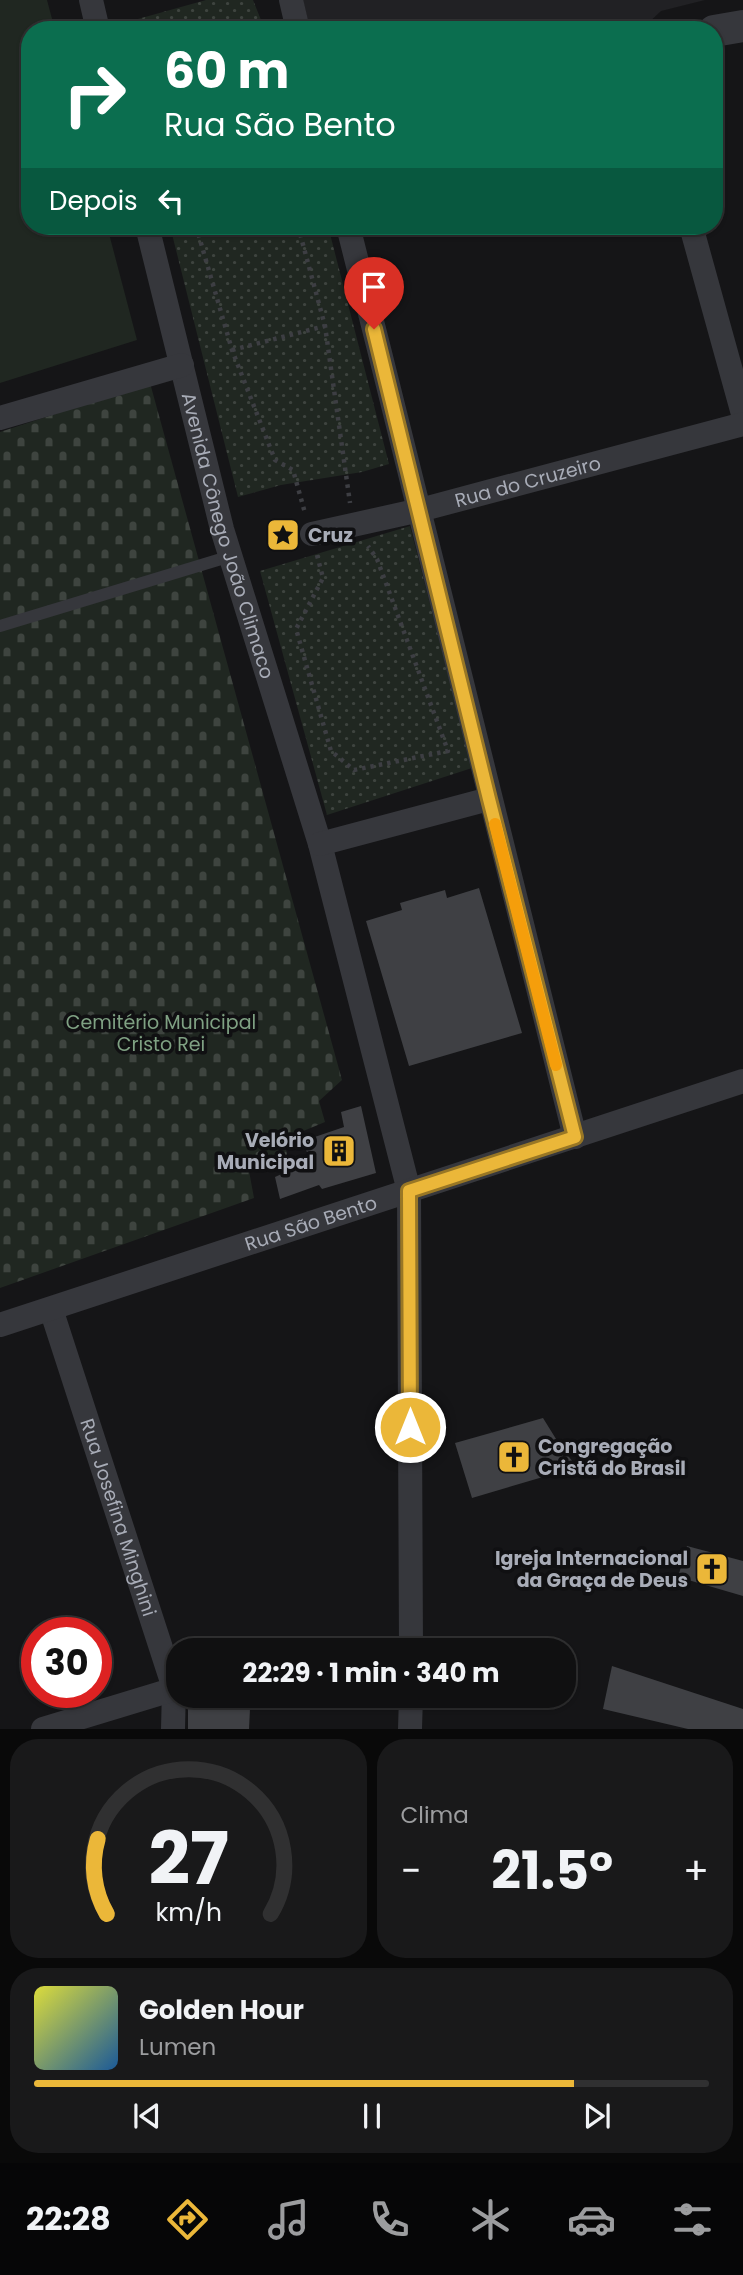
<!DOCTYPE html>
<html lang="pt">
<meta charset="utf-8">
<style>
:root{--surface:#101011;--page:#19191a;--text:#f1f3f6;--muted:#9c9d9f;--line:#303031;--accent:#ebb739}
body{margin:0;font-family:Poppins,sans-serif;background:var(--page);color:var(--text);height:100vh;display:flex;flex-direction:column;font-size:26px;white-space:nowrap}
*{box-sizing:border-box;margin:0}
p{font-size:23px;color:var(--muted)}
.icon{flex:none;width:38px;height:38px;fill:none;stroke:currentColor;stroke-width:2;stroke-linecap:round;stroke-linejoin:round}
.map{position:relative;height:1729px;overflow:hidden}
.panel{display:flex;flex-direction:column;gap:10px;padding:10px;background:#090909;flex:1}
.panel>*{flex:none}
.banner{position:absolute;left:21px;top:21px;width:702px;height:214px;border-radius:28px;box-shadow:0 2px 5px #0004,0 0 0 2px var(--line);background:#0b6e4f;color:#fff;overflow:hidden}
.speed{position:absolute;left:21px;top:1617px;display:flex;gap:14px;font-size:35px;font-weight:700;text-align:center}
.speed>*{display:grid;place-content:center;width:91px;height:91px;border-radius:50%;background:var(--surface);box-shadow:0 2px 5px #0004,0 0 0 2px var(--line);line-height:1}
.speed .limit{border:10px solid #d22;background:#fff;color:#111}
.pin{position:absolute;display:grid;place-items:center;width:60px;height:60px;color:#fff;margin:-72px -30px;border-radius:50% 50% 50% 0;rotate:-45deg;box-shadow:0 0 7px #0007}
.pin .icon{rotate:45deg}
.me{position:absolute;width:77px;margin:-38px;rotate:0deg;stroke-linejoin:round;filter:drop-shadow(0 0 5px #0008)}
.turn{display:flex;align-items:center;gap:24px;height:147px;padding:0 28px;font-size:32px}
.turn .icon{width:91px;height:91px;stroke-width:2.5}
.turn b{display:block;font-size:49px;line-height:60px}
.then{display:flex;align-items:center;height:66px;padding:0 28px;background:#0003;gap:14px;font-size:26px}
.big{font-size:52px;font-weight:700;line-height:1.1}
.panel .card{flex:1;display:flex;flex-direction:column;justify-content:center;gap:10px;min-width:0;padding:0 24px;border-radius:28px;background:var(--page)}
.panel .dial{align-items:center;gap:0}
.dial svg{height:182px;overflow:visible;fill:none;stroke:var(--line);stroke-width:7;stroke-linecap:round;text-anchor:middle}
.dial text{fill:var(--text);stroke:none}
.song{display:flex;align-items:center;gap:21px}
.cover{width:84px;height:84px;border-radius:10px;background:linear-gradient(135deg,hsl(60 70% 55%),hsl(210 70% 35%))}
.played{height:7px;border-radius:4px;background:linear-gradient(90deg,var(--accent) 80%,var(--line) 80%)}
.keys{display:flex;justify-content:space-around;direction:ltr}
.heat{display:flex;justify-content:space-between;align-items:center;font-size:38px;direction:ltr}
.panel .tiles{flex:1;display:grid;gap:10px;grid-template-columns:1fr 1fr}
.card:last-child{grid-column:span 2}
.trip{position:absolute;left:166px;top:1638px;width:410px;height:70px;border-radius:28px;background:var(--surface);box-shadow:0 2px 5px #0004,0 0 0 2px var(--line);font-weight:700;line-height:70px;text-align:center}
.dock{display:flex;height:112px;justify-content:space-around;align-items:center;background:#060607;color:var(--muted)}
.dock .icon{width:49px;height:49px}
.dock .on{color:var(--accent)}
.dock b{font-size:32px;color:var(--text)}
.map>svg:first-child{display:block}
</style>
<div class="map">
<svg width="743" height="1729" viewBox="0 0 743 1729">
<defs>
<pattern id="cemetery-stones" width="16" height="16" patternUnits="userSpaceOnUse" patternTransform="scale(1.75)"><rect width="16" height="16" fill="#202721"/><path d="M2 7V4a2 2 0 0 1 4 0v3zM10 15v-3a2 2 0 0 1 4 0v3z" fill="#3e443f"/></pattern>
<pattern id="park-dots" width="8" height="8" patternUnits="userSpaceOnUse" patternTransform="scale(1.75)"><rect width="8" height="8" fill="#202721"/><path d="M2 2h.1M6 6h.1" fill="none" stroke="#3e443f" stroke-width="1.8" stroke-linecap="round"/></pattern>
</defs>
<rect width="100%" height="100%" fill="#151517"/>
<polygon fill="#212124" points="303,0 705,0 661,11 643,28 638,30 579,30 570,23 548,30 310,30"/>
<polygon fill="#202721" points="0,0 47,0 55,30 30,30 30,226 107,226 137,340 0,383"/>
<polygon fill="url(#cemetery-stones)" points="150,383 342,1080 319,1101 325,1122 284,1139 288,1160 249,1171 254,1198 0,1288 0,432"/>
<g fill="url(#park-dots)">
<polygon points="206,0 253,0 265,30 121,30 120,24"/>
<polygon points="170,226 328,226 389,464 362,472 281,485 238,497"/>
<polygon points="410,526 472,768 327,815 260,571"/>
</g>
<g fill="#3f4044">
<polygon points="479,888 522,1033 409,1066 366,921 402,910 400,903 445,890 447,898"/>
<polygon points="361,1106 376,1173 322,1189 319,1185 280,1199 275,1177 310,1161 303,1141 344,1127 341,1112"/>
<polygon points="543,1418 561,1447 577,1467 472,1498 455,1443"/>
<polygon points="687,1546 743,1561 743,1596 678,1577"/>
<polygon points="612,1666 743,1709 743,1729 688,1729 603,1709"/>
<polygon points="188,1708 250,1709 249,1729 188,1729"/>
</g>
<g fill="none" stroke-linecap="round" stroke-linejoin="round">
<g stroke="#3d3e43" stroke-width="4.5" stroke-dasharray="3.5 5" stroke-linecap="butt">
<polyline points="196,226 232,350 275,460 293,470 305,513"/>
<polyline points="298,226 325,326 350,503"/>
<polyline points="232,350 325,326"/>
<polyline points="317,555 323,578 296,629 331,751 354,770 448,751 377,559 368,546"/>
</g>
<polyline stroke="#36373c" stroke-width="12" points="0,626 231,556"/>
<g stroke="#36373c" stroke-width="24">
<polyline points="91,0 98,30"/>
<polyline points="291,0 298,30"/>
<path id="s1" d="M 147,226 L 222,529 L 320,844 L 409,1191 L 411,1650"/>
<path d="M 348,226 C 425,529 497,833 575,1137"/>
<polyline points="691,226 743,414"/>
<polyline points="0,418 182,365"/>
<path id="s2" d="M 312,534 L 420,510 L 743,424"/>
<polyline points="320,844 489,799"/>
<path id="s3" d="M 51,1309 L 174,1688 L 173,1729"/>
<path id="s4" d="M 0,1325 L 743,1081"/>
<polyline points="43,1729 178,1688"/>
<polyline points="410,1729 411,1696"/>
</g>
<polyline stroke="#36373c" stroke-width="32" points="714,31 743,26"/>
</g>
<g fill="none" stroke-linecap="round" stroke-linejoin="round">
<defs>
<polyline id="route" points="374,329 489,799 575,1137 409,1191 410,1427"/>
</defs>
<use href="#route" stroke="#997725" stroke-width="18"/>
<use href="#route" stroke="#ebb739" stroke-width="12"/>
<polyline stroke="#f59e0b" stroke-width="12" points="495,824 556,1065"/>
</g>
<defs>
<symbol id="sight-square" viewBox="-11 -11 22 22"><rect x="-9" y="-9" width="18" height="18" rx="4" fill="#ebb739" stroke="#101012"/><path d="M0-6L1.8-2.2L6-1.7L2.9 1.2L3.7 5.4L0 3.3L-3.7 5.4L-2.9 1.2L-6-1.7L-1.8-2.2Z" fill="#111"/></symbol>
<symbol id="building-square" viewBox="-11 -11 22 22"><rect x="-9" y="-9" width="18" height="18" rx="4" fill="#ebb739" stroke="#101012"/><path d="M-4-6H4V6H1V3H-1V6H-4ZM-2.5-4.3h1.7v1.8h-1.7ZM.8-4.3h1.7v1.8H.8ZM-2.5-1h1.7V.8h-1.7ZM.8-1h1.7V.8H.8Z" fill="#111"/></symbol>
<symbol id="church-square" viewBox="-11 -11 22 22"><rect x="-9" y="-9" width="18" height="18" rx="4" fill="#ebb739" stroke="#101012"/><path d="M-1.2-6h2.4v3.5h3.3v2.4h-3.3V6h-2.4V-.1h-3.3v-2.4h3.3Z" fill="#111"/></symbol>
</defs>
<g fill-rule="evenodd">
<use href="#sight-square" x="264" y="516" width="38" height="38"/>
<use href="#building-square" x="320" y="1132" width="38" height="38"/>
<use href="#church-square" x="495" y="1438" width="38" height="38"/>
<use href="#church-square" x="693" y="1550" width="38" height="38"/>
</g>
<g text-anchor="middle" stroke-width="7" stroke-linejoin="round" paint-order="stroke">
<g font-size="19" fill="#a8acb7" stroke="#101012">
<text dy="7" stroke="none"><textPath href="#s2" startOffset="222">Rua do Cruzeiro</textPath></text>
<text dy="7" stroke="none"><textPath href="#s1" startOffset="320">Avenida Cônego João Climaco</textPath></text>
<text dy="7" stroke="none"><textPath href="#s4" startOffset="327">Rua São Bento</textPath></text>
<text dy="7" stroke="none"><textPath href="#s3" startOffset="219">Rua Josefina Minghini</textPath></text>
</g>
<g font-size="19" font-weight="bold" fill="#a8acb7" stroke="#101012" text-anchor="start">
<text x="308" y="542">Cruz</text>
<text x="314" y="1147" text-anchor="end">Velório<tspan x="314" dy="22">Municipal</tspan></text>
<text x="538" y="1453">Congregação<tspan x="538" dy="22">Cristã do Brasil</tspan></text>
<text x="688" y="1565" text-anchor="end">Igreja Internacional<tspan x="688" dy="22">da Graça de Deus</tspan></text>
</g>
<g font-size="19" fill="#7fa183" stroke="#101012">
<text x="161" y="1029">Cemitério Municipal<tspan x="161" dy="22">Cristo Rei</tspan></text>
</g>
</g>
</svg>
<div class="speed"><div class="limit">30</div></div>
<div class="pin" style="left:374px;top:329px;background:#d93025"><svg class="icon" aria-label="arrive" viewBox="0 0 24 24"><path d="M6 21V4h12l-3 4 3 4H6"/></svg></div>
<svg class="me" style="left:410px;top:1427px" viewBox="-20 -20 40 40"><circle r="17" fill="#ebb739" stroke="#fff" stroke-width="3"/><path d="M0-11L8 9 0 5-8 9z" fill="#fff"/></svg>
<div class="trip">22:29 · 1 min · 340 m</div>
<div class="banner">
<div class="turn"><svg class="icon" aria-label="right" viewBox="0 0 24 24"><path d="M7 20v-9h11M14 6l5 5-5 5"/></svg><div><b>60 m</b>Rua São Bento</div></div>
<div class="then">Depois<svg class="icon" aria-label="left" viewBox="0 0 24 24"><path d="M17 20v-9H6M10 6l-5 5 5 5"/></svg></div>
</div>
</div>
<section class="panel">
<div class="tiles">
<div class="card dial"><svg viewBox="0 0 100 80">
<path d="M14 69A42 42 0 1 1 86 69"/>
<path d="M14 69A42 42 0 0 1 10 36" stroke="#ebb739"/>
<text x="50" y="56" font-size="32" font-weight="700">27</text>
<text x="50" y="72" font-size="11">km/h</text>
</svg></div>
<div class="card"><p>Clima</p>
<div class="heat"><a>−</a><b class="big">21.5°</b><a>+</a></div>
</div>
<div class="card">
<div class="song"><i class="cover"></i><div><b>Golden Hour</b><p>Lumen</p></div></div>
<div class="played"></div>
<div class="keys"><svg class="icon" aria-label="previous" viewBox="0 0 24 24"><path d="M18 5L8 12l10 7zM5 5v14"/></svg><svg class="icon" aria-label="pause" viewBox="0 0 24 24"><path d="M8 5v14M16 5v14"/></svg><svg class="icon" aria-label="next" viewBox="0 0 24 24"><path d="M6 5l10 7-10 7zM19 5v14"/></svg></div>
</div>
</div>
</section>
<nav class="dock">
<b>22:28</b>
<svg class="icon on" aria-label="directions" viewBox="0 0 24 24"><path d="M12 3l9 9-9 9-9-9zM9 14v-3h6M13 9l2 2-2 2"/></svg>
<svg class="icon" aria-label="music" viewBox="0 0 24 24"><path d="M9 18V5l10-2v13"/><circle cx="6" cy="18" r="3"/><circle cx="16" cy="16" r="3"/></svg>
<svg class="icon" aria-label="phone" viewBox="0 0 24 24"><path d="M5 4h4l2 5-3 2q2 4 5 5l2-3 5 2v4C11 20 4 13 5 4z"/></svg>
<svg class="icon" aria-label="climate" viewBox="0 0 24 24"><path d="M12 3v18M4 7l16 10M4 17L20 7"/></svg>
<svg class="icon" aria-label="car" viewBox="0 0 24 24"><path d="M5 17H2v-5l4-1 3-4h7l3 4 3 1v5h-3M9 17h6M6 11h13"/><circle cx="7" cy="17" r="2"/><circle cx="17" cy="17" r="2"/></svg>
<svg class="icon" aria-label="filters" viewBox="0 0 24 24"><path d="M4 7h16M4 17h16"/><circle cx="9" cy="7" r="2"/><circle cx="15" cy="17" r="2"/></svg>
</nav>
